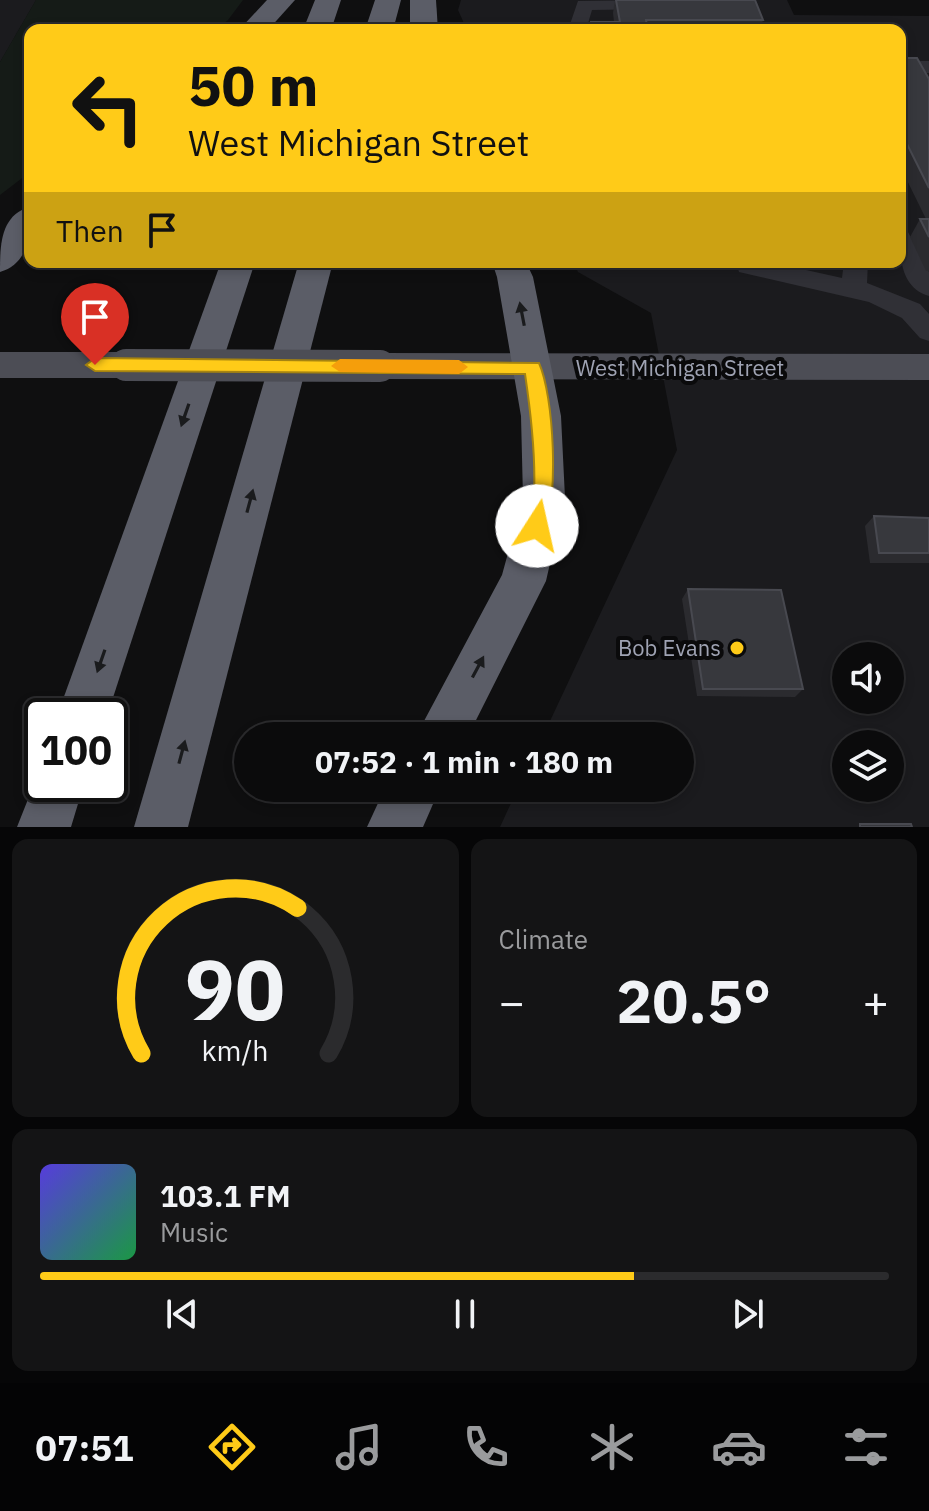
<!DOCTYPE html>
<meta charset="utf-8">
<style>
:root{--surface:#0b0b0c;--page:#141415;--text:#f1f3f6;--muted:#9a9b9d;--line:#2b2b2d;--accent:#ffcb18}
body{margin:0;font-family:"IBM Plex Sans",sans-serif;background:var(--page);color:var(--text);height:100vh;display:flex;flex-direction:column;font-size:30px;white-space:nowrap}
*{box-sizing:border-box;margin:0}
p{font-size:26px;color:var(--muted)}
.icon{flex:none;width:44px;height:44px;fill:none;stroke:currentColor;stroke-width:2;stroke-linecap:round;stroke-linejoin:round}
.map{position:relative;height:827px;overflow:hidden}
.drawer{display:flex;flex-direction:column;gap:12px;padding:12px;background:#060607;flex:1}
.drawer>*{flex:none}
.banner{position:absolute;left:24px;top:24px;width:882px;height:244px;border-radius:16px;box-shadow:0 4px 12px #0003,0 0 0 2px var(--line);background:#ffcb18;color:#111;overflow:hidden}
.fabs{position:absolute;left:832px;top:642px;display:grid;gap:16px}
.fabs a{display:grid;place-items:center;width:72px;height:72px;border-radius:50%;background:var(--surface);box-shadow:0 4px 12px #0003,0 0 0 2px var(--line);font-size:40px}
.speed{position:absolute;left:24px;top:698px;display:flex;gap:16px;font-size:40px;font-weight:700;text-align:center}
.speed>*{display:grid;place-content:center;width:104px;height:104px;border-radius:50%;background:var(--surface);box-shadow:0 4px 12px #0003,0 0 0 2px var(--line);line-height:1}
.speed .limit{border:4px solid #111;border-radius:12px;background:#fff;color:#111}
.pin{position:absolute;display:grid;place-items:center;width:68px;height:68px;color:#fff;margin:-82px -34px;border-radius:50% 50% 50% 0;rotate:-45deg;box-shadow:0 0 8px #0007}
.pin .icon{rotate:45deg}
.me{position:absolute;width:88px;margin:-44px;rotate:10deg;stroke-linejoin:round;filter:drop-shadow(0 0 6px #0008)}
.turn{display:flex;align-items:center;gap:28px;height:168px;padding:0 32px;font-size:36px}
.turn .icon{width:104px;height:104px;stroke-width:2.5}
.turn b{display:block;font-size:56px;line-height:68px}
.then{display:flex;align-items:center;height:76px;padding:0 32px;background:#0003;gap:16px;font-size:30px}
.big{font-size:60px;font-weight:700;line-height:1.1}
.drawer .card{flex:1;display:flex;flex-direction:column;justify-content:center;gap:12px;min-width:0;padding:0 28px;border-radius:16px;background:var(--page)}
.drawer .dial{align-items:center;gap:0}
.dial svg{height:208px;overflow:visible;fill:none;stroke:var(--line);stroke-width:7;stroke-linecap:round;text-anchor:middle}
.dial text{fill:var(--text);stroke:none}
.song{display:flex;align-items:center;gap:24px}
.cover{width:96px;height:96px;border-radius:12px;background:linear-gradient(135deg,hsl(250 70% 55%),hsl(140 70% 35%))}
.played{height:8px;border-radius:4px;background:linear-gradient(90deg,var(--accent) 70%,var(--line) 70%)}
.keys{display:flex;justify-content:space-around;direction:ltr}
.heat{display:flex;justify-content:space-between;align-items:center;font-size:44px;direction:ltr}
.drawer .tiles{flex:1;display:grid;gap:12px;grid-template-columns:1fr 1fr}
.card:last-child{grid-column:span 2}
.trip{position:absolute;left:234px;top:722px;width:460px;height:80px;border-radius:40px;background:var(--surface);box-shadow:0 4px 12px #0003,0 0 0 2px var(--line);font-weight:700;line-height:80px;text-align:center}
.tab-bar{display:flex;height:128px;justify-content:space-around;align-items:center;background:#040405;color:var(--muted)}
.tab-bar .icon{width:56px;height:56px}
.tab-bar .current{color:var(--accent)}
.tab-bar b{font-size:36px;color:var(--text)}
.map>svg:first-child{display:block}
</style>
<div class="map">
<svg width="929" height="827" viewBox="0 0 929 827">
<rect width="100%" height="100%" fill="#0f0f10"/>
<g fill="#1b1b1e" fill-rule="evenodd">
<polygon points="0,0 36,0 0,62"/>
<path d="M 461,0 L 787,0 L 794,15 L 929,16 L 929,827 L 500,827 L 518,788 L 680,788 L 680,736 L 543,736 L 677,450 L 651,313 L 578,272 L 574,262 L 900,262 L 900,30 L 467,30 L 458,10 ZM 846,656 L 890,656 L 890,700 L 846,700 ZM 846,744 L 890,744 L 890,788 L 846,788 Z"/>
</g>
<polygon fill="#151b17" points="36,0 243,0 228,20 215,30 30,30 30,172 0,195 0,62"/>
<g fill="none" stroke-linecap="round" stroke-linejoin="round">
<g fill="#303036" fill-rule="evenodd">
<polygon points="659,0 662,4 653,9 592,10 586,30 568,30 578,1"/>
<rect x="900" y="61" width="29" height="12"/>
<path d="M 900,230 L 908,232 L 929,272 L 929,296 C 899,287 900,255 900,230 Z"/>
<polygon points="736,262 770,262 842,278 844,262 868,262 867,283 920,304 929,314 929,341 920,338 902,318 869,302 739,272"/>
</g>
<g fill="#4c4d55" fill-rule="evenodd">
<polygon points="0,352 126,352 138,356 142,365 138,374 126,378 0,378"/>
<polygon points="380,353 929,354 929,380 380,379 368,375 364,366 368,357"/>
</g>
<g fill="#5b5d67" fill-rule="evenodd">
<polygon points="267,0 295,0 268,30 239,30"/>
<polygon points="315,0 341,0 331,30 303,30"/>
<polygon points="375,0 401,0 393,30 365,30"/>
<polygon points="410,0 436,0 438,30 410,30"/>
<path d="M 30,207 C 30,233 30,263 0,272 C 0,246 0,215 30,207 Z"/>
<polygon points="221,262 255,262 107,716 57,716"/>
<polygon points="299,262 333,262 188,827 134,827"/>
<polygon points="492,262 526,262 533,277 561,416 565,498 546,581 468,736 416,736 502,575 523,498 521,416 497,277"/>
<polygon points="42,764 42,784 84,784 71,827 17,827"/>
<polygon points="385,788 440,788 423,827 367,827"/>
</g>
<polyline stroke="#4c4d55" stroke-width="32" points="126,365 380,366"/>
</g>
<g fill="#2b2b2f">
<polygon points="615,0 755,0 763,20 760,30 590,30 591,22 614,22 613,13"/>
<polygon points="900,58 929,79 929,271 926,271 910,237 920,219 926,219 900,166"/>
<polygon points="874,516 929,518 929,563 870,563 865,526"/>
<polygon points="688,589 803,689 795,697 697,696 682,599"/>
</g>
<g fill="#37383d" stroke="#484950" stroke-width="2">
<polygon points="616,0 755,0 763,20 646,20 648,30 592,30 591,22 620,22"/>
<polygon points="900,58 917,58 929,79 929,188 900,130"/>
<polygon points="920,219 929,219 929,237"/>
<polygon points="874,516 929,518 929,553 879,553"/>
<polygon points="688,589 781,590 803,689 703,689"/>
<polygon points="860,824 911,824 912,827 860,827"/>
</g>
<defs><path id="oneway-solid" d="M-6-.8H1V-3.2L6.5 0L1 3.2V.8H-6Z" transform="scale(2)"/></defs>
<g fill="#1a1b1d">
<use href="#oneway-solid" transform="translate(522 314) rotate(-101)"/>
<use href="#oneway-solid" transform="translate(185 415) rotate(109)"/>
<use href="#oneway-solid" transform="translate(250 501) rotate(-75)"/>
<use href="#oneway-solid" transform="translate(101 661) rotate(109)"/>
<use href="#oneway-solid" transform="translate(478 667) rotate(-62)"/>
<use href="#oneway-solid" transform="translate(182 752) rotate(-75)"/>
</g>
<path fill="#ffcb18" stroke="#a68410" stroke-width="2" d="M 95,358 L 539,363 C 554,396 559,499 544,532 L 537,535 L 530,532 C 524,520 533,508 534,495 C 536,455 531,414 525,374 L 95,371 L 86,365 Z"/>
<polygon fill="#f59e0b" points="340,359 459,360 468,367 459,374 340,372 331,366"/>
<circle fill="#ffcb18" stroke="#0a0a0b" stroke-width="3" cx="737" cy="648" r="8"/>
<g text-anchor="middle" stroke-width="8" stroke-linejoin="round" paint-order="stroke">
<g font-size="22" fill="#9fa3b3" stroke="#0a0a0b">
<text x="680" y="376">West Michigan Street</text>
</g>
<g font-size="22" fill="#9fa3b3" stroke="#0a0a0b" text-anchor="end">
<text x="721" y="656">Bob Evans</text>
</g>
</g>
</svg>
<div class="fabs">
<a><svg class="icon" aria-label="sound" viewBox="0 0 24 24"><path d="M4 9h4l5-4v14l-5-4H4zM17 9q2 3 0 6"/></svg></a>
<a><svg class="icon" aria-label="layers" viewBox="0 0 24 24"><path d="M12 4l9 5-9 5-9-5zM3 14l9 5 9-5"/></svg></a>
</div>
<div class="speed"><div class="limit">100</div></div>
<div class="pin" style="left:95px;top:365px;background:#d93025"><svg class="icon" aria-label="arrive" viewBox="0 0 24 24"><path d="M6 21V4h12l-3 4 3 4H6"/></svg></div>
<svg class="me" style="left:537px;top:526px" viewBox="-20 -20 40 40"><circle r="19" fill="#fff"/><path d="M0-13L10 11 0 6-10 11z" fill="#ffcb18"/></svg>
<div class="trip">07:52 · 1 min · 180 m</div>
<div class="banner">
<div class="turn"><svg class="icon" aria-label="left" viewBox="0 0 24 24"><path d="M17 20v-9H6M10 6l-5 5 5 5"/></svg><div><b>50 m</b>West Michigan Street</div></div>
<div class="then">Then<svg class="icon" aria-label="arrive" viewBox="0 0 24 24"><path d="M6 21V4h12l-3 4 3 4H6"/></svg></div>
</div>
</div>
<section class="drawer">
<div class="tiles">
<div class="card dial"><svg viewBox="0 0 100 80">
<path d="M14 69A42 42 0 1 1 86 69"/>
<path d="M14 69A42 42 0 0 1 74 13" stroke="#ffcb18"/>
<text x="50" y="56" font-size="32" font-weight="700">90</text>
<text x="50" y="72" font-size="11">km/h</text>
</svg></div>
<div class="card"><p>Climate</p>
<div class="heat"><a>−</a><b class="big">20.5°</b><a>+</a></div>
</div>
<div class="card">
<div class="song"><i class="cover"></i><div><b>103.1 FM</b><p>Music</p></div></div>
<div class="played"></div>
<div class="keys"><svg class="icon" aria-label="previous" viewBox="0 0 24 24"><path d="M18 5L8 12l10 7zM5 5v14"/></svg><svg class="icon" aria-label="pause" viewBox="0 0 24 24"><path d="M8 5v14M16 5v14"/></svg><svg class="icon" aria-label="next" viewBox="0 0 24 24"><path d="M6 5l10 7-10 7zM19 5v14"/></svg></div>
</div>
</div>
</section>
<nav class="tab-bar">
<b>07:51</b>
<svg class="icon current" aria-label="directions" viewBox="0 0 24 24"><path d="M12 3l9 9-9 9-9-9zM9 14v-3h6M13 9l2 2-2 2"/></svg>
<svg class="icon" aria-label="music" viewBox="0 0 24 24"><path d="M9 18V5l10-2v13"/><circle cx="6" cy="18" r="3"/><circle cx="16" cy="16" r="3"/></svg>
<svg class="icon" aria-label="phone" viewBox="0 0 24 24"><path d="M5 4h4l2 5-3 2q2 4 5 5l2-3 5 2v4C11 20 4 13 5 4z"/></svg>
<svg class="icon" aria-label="climate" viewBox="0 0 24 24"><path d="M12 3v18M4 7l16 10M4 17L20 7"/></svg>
<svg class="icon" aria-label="car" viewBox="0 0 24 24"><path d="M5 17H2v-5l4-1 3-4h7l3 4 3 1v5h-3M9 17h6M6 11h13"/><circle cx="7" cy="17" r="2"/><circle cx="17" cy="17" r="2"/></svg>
<svg class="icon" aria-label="filters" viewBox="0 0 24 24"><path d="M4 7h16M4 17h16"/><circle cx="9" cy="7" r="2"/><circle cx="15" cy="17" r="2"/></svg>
</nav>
